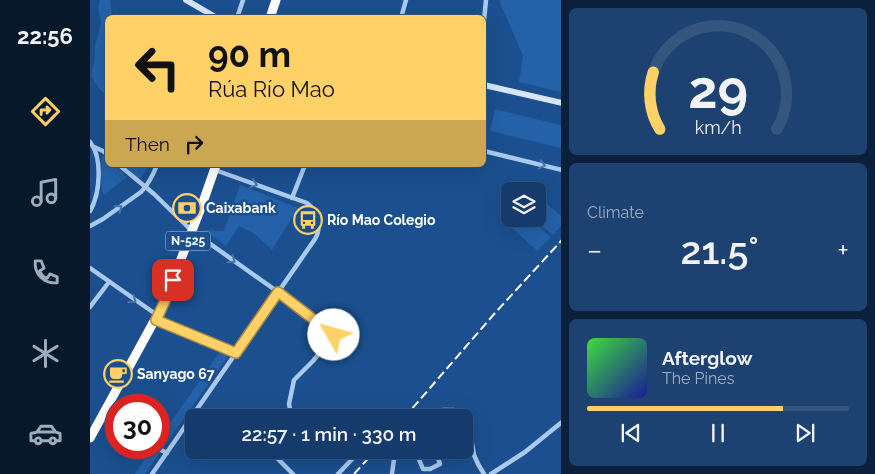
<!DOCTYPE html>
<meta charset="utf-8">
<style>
:root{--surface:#143b6b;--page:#1d4271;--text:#f1f3f6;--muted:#9dadc1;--line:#33557e;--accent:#ffd166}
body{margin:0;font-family:Raleway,sans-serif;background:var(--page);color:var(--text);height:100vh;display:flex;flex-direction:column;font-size:19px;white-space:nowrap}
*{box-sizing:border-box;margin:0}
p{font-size:16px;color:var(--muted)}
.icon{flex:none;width:28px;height:28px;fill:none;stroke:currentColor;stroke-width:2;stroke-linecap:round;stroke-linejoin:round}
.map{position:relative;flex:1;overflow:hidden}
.details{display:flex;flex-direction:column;gap:8px;padding:8px;background:#0b203b;width:314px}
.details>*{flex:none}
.hud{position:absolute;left:15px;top:15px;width:381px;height:152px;border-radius:8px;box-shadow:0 5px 20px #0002,0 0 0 1px var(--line);background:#ffd166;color:#111;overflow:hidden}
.buttons{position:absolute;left:411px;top:182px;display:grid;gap:10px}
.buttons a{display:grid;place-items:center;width:45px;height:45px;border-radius:8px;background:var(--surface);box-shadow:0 5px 20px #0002,0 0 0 1px var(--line);font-size:25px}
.speed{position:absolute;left:15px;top:394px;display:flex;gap:10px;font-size:25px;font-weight:700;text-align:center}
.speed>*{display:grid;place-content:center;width:65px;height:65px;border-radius:50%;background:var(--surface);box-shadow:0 5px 20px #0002,0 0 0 1px var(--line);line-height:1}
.speed .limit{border:8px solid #d22;background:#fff;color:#111}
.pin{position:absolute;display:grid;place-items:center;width:42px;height:42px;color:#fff;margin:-21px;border-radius:10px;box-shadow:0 2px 8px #0006}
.me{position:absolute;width:55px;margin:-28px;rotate:308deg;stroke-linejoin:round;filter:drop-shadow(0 0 4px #0008)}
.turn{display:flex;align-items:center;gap:18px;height:105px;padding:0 20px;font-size:22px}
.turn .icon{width:65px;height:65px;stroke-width:2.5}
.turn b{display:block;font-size:35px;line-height:42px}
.then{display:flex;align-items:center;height:48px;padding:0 20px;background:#0003;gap:10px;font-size:19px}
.big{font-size:38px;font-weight:600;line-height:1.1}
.details .tile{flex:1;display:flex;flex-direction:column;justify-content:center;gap:8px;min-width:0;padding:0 18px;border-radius:8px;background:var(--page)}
.details .dial{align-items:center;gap:0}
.dial svg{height:130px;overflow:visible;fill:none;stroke:var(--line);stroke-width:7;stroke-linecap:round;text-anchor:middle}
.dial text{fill:var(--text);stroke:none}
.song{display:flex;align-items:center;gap:15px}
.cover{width:60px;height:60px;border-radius:8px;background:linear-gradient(135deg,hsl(120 70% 55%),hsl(240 70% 35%))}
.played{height:5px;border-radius:2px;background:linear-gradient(90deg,var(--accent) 75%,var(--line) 75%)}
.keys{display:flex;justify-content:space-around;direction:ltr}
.heat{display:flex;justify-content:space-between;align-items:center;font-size:28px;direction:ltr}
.trip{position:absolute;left:95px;top:409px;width:288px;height:50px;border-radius:8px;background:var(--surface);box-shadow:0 5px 20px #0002,0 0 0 1px var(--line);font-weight:600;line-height:50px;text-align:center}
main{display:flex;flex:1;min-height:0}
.tab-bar{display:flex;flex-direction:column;width:90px;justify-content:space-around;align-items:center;background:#08182b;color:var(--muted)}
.tab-bar .icon{width:35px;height:35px}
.tab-bar .selected{color:var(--accent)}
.tab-bar b{font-size:22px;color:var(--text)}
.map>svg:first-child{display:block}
</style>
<main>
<nav class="tab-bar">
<b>22:56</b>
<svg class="icon selected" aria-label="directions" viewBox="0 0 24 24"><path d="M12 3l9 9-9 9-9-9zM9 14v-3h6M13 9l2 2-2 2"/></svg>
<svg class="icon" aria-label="music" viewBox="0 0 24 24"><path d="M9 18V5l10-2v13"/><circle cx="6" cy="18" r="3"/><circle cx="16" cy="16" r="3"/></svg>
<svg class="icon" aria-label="phone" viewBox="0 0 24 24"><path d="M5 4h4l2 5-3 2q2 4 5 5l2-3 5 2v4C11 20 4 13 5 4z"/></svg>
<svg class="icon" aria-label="climate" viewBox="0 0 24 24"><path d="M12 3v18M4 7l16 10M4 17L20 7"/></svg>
<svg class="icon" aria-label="car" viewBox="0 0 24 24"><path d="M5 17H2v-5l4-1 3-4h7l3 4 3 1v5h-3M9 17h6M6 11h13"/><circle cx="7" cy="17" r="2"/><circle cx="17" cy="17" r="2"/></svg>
</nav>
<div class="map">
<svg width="472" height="474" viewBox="0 0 472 474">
<rect width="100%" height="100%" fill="#1b4f8f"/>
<g fill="#2461a8">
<polygon points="10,0 20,0 22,17 18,18 17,97 8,87 3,79 1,74 5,59 5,47 11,23 8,7"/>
<polygon points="409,0 471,0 471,92 429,82 433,56"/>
<polygon points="405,109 471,125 471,148 400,131"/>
<polygon points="12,154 17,159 18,165 24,165 37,177 15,194 12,192 11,173"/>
<polygon points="35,165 60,165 51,178 47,177"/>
<polygon points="150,185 213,210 218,222 203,216 182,250 165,234 149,226 136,246 114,230 134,231"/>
<polygon points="448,196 471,216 471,226 463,235 443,219 448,219"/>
<polygon points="428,219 439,219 461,237 447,251 421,227"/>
<polygon points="130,352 138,356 55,474 45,474 55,459 53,448 69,448 69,434 73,433"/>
</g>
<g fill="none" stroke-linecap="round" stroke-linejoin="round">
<g stroke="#a9c9ee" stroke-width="4.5">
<polyline points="147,18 153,0"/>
<polyline points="311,18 316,0"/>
<polyline points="394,21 396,0"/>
<path d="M 0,142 C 13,158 10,194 0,211"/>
<polyline points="4,147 13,151 18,155"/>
<polyline points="394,151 472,170"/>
<polyline points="29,165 64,194 102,231 188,292 244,335 223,361 204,380 199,404 202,418"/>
<polyline points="202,198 215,165"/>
<path d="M 0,226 L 13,219 L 51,192 C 59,184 63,175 67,165"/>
<polyline points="0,268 67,315"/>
<polyline points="0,307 19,282"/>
<polyline points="66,320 146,353"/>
<polyline points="12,418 26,426"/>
<polyline points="331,418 353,410 364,410 371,418"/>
<polyline points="374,422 380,432 384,455 388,464 394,474"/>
<polyline points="67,448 77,453"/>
<polyline points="179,450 203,474"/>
<polyline points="220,450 223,452"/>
<polyline points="325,450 333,469 340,469"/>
<polyline points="340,469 350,464 345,450"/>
<path d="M 62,474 L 225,239 C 232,228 228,211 217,203 L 125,170"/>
<polyline points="248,474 265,456"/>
<polyline points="302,474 304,459 308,450"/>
<polyline points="401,474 435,452 472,422"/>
</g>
<g stroke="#d6e6fa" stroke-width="6">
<polyline points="96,0 127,18"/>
<polyline points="394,85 472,103"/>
</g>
<g stroke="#fff" stroke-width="9">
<polyline points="180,18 186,0"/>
<polyline points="0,438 74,303 112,205 126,165"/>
</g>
<g stroke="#fff" stroke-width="2" stroke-dasharray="9 4" stroke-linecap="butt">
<polyline points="314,418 405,313 472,240"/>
<polyline points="264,474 286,450"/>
</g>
</g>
<defs><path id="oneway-chevron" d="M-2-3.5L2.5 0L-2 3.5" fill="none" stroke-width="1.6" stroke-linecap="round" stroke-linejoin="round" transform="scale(1.25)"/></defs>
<g stroke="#4674ac">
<use href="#oneway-chevron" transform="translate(452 165) rotate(13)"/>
<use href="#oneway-chevron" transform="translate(164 184) rotate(19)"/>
<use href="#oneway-chevron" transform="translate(29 208) rotate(-36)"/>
<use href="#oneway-chevron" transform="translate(142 260) rotate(35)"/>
<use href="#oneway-chevron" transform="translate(43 300) rotate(36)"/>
</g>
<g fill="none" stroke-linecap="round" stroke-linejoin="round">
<defs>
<polyline id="route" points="83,280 74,303 66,320 146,353 188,292 244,335"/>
</defs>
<use href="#route" stroke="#a68842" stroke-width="12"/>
<use href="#route" stroke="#ffd166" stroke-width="9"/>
</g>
<defs>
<symbol id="bank-ring" viewBox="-11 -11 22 22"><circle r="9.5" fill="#1b4f8f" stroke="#ffd166" stroke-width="1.5"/><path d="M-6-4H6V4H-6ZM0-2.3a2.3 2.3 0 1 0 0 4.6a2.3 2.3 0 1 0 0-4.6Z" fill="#ffd166"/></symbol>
<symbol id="bus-ring" viewBox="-11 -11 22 22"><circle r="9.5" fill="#1b4f8f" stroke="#ffd166" stroke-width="1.5"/><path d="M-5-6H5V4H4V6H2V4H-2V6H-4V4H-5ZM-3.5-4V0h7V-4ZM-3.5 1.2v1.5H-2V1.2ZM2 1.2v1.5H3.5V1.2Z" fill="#ffd166"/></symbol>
<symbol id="cafe-ring" viewBox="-11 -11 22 22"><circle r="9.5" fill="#1b4f8f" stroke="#ffd166" stroke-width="1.5"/><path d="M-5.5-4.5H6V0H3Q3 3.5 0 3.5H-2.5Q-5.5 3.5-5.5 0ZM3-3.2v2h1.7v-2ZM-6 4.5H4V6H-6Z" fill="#ffd166"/></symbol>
</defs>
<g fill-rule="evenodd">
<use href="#bank-ring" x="81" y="192" width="32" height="32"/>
<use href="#bus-ring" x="202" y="204" width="32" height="32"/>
<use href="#cafe-ring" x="12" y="358" width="32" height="32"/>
</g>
<g text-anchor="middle" stroke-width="5" stroke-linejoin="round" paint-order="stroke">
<rect fill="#1b4f8f" stroke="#bbcadd" stroke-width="1" x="75.5" y="231.5" width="45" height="19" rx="4"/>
<g font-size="12" font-weight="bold" fill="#fff">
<text x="98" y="245">N-525</text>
</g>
<g font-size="14" font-weight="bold" fill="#fff" stroke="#1b4f8f" text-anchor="start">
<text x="116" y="213">Caixabank</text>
<text x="237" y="225">Río Mao Colegio</text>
<text x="47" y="379">Sanyago 67</text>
</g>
</g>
</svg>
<div class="buttons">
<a><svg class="icon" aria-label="layers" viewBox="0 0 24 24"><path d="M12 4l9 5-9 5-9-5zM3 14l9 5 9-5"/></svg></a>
</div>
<div class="speed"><div class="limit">30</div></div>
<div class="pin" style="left:83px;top:280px;background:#d93025"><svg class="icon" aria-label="arrive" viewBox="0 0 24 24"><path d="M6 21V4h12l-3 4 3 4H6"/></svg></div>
<svg class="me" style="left:244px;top:335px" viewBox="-20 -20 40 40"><circle r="19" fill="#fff"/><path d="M0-13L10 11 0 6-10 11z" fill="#ffd166"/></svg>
<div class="trip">22:57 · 1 min · 330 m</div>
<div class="hud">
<div class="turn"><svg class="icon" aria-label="left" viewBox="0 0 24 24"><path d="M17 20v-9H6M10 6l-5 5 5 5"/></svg><div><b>90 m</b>Rúa Río Mao</div></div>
<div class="then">Then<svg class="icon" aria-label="right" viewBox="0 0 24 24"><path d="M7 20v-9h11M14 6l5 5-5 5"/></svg></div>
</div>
</div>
<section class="details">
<div class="tile dial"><svg viewBox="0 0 100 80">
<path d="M14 69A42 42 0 1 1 86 69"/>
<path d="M14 69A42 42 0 0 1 10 34" stroke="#ffd166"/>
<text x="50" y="56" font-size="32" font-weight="700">29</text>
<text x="50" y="72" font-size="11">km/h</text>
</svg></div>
<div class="tile"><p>Climate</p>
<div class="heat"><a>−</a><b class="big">21.5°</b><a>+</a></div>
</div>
<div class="tile">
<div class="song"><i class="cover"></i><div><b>Afterglow</b><p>The Pines</p></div></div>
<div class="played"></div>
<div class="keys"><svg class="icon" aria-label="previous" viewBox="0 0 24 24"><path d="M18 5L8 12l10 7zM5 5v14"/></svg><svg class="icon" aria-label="pause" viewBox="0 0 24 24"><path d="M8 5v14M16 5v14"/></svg><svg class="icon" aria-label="next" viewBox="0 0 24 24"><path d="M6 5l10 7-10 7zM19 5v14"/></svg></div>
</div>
</section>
</main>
